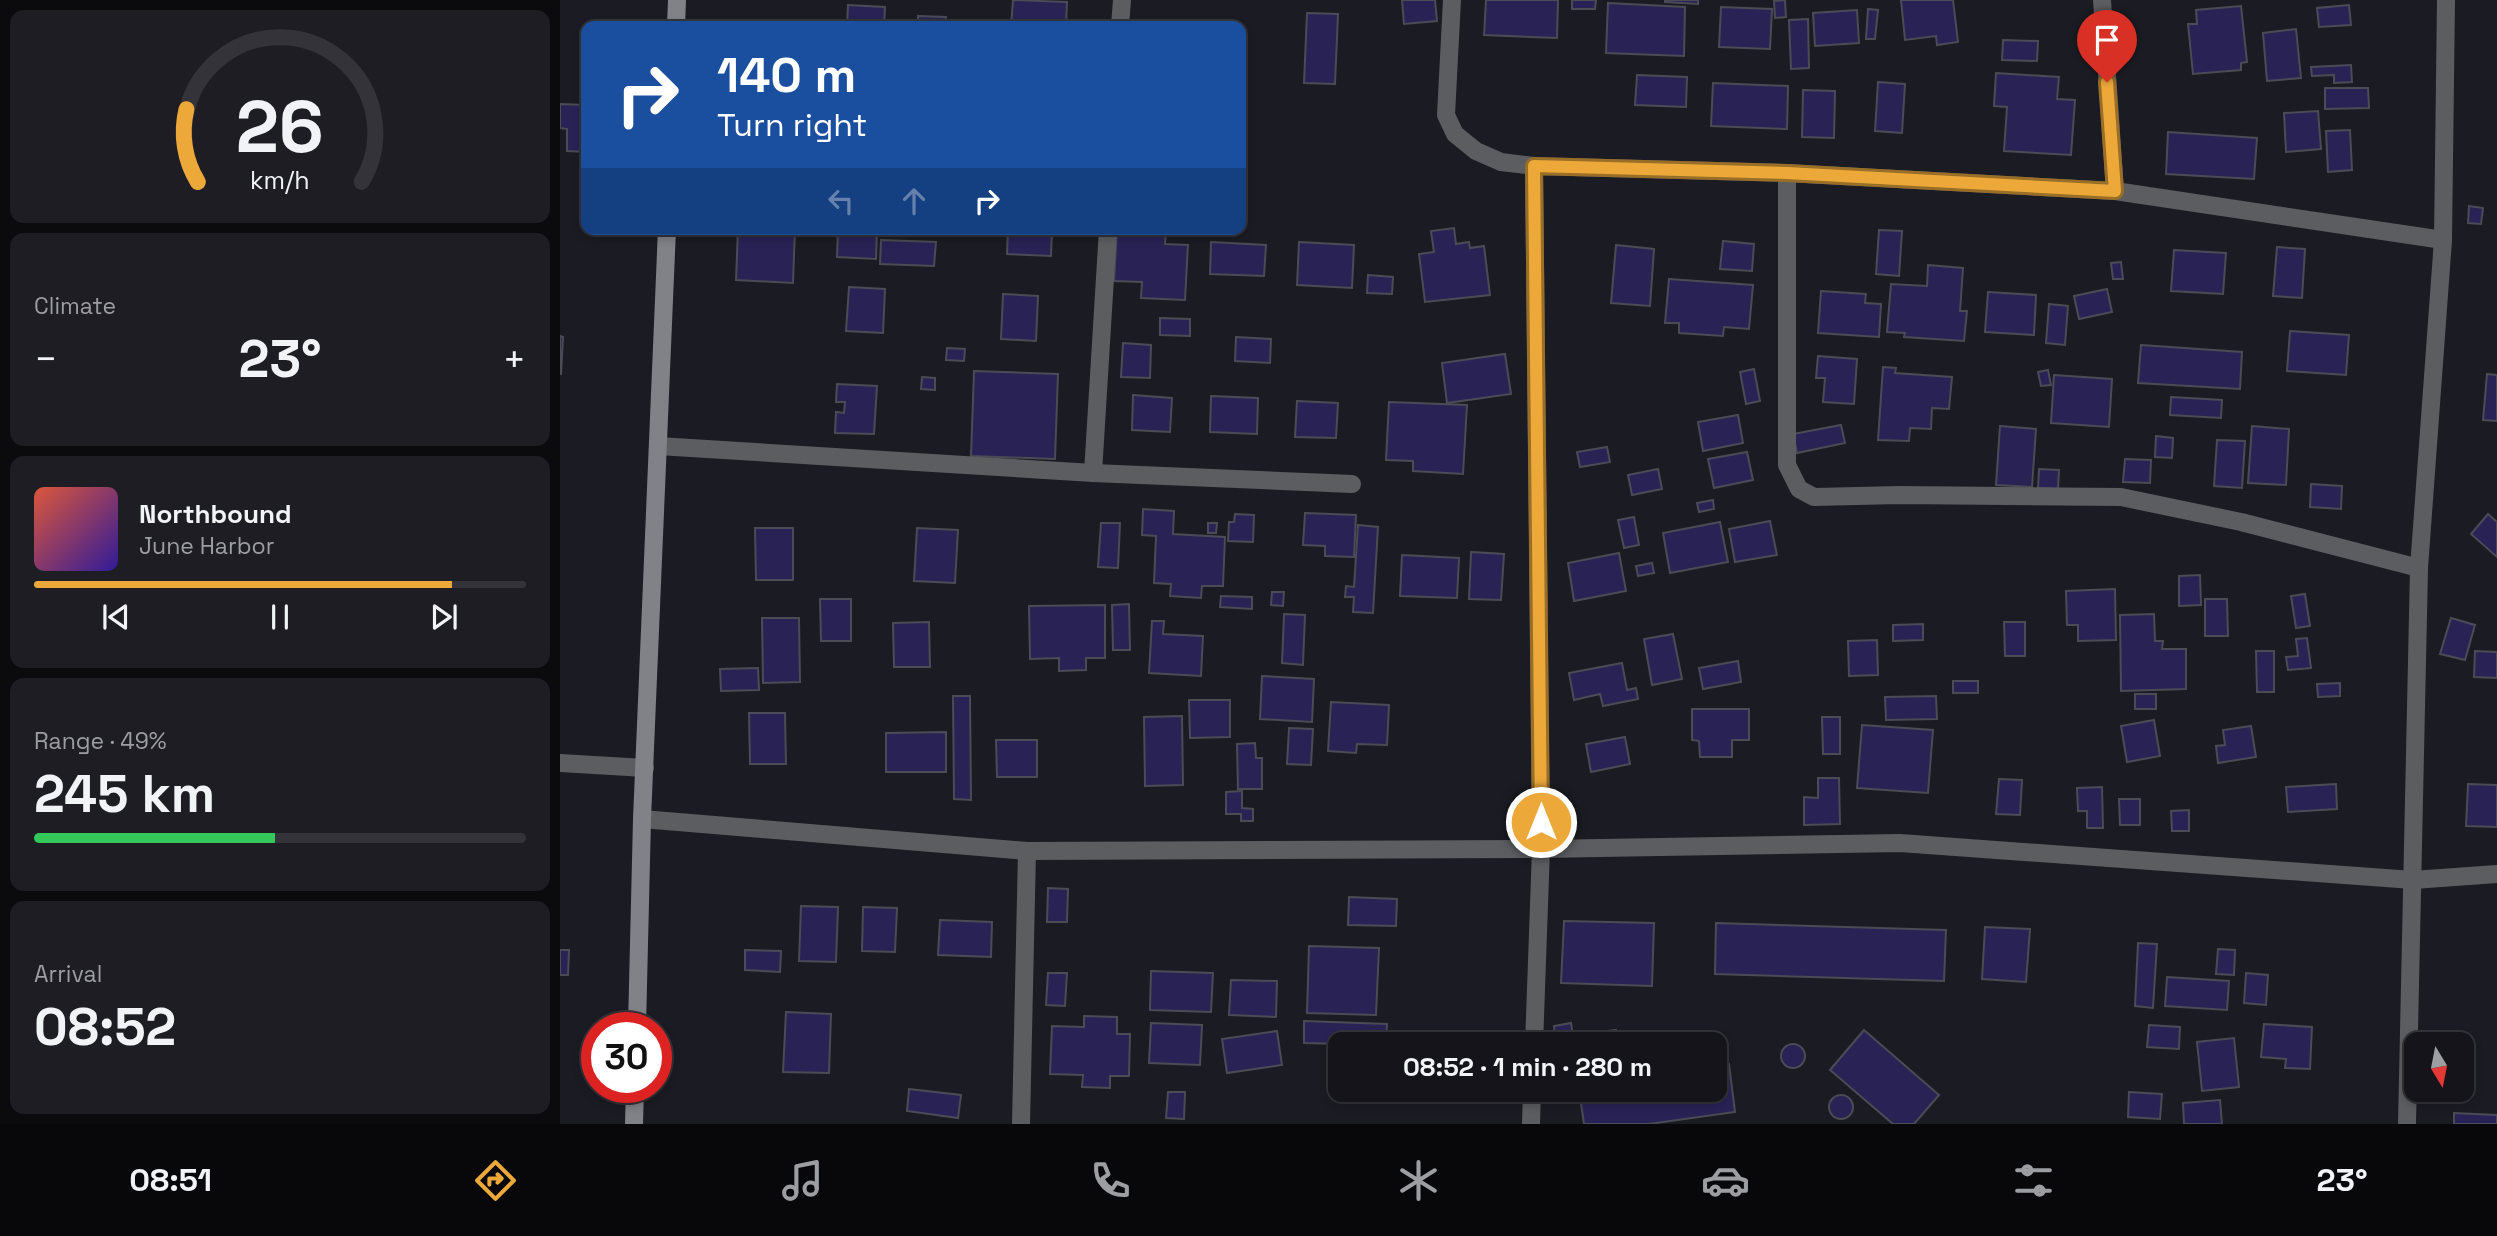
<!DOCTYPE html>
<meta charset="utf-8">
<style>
:root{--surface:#14141a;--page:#1d1d23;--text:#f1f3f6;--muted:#9d9ea2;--line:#333339;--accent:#eca93a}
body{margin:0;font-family:"Space Grotesk",sans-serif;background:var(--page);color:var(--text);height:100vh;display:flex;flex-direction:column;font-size:26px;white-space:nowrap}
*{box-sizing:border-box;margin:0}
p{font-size:23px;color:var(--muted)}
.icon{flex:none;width:38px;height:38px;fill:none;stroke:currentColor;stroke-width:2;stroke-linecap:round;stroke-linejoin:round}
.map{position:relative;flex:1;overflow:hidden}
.sheet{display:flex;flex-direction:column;gap:10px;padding:10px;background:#0b0b0e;width:560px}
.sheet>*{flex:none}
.hud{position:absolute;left:21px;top:21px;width:665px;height:214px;border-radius:14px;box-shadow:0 4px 10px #0003,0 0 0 2px var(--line);background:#1a4fa0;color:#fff;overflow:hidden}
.needle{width:46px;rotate:170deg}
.tools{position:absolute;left:1844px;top:1032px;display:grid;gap:14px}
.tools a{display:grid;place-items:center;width:70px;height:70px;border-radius:14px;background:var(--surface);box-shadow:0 4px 10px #0003,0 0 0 2px var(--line);font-size:35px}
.speed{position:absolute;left:21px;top:1012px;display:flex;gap:14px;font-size:35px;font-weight:700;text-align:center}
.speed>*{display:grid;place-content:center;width:91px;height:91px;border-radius:50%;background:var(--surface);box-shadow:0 4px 10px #0003,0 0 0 2px var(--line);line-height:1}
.speed .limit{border:10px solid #d22;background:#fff;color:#111}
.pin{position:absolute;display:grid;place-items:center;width:60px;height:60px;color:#fff;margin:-72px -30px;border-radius:50% 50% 50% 0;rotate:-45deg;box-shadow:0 0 7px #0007}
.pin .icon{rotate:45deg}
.me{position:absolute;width:77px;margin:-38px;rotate:0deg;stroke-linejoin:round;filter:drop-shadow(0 0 5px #0008)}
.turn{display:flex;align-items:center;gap:24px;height:147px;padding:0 21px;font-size:32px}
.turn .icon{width:91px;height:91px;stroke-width:2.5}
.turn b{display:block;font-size:49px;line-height:60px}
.lanes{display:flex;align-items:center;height:66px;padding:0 21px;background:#0003;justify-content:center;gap:35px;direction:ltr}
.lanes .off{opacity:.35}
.big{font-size:52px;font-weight:600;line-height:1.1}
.sheet .widget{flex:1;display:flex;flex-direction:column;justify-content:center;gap:10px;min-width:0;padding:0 24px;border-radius:14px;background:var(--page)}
.sheet .dial{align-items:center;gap:0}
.dial svg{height:182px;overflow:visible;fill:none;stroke:var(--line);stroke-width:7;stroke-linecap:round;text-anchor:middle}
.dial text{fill:var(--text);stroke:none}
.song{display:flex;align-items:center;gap:21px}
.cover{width:84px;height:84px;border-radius:10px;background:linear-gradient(135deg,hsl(10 70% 55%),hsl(250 70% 35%))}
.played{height:7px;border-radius:4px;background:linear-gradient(90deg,var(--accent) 85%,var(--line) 85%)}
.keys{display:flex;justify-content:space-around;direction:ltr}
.heat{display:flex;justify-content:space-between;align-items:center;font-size:38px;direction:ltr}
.charge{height:10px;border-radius:5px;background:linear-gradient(90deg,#34c759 49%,var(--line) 0)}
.trip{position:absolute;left:768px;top:1032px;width:399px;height:70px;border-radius:14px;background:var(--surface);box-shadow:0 4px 10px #0003,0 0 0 2px var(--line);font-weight:600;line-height:70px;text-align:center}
.tab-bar{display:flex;height:112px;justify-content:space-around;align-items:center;background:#08080a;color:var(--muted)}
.tab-bar .icon{width:49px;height:49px}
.tab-bar .selected{color:var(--accent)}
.tab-bar b{font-size:32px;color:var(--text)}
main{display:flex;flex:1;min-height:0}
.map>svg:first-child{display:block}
</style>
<main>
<section class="sheet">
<div class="widget dial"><svg viewBox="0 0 100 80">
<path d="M14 69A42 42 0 1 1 86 69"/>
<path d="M14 69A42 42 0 0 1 9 37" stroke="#eca93a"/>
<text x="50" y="56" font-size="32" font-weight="700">26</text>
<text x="50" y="72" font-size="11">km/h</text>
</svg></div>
<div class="widget"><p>Climate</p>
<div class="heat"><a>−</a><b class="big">23°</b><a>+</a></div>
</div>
<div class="widget">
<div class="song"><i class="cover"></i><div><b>Northbound</b><p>June Harbor</p></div></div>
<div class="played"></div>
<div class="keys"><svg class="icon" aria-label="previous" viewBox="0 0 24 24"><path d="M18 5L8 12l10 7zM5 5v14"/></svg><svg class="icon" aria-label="pause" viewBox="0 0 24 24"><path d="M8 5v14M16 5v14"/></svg><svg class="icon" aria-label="next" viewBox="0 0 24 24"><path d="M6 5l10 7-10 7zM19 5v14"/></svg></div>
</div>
<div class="widget"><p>Range · 49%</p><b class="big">245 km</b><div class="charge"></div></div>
<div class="widget"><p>Arrival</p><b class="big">08:52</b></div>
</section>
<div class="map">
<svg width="1937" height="1124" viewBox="0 0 1937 1124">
<rect width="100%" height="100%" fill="#1b1b23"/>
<g fill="#292255" stroke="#4b4b55" stroke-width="2">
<polygon points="453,0 507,2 506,26 451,26"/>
<polygon points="842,0 875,0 877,21 844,24"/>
<polygon points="926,0 998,0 997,38 924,35"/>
<polygon points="1012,0 1036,0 1035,9 1012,9"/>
<polygon points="1105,0 1138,0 1138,4 1105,2"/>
<polygon points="1225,0 1226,17 1215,18 1214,1"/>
<polygon points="1341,0 1393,0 1398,42 1377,45 1376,36 1345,40"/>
<polygon points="1048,3 1125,7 1124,56 1046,53"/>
<polygon points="288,5 325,7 324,26 287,26"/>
<polygon points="1789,5 1791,25 1759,27 1757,8"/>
<polygon points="1681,6 1687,62 1681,63 1681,70 1633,74 1628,24 1637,24 1636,10"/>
<polygon points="1161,7 1212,9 1210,49 1159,47"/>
<polygon points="1308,9 1318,10 1315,39 1306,39"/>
<polygon points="1297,10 1299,43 1255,46 1253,13"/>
<polygon points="747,13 778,14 775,84 744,83"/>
<polygon points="358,16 386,17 385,26 358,26"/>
<polygon points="1248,19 1249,68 1231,69 1229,20"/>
<polygon points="1736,29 1741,78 1707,81 1703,33"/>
<polygon points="1443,40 1478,41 1477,61 1442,60"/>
<polygon points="1791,65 1792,82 1774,83 1774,75 1752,76 1751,67"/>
<polygon points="1436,73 1499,77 1497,99 1515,100 1511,155 1444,151 1447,107 1434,106"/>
<polygon points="1077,75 1127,77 1126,107 1075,105"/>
<polygon points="1318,82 1345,84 1342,133 1315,131"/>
<polygon points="1153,83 1228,86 1227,129 1151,126"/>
<polygon points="1765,88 1808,88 1809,108 1765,109"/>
<polygon points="1243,90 1275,91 1274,138 1242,137"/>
<polygon points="0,104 26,105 26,152 7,151 7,129 0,128"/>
<polygon points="1758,111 1761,149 1726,152 1724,113"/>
<polygon points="1790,130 1792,170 1768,172 1766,131"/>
<polygon points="1608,132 1697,138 1694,179 1606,174"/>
<polygon points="1909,206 1923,208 1921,224 1908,223"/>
<polygon points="894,228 896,244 909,242 910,248 924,246 930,295 865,302 859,254 874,252 871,231"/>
<polygon points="178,229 235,229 233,283 176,280"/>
<polygon points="278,229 317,229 316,259 277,257"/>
<polygon points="448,229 492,229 491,256 447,254"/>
<polygon points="557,229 606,229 605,244 628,245 625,300 581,298 582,282 554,281"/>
<polygon points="1319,230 1342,231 1339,276 1316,274"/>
<polygon points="321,240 376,242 374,266 320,264"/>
<polygon points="1163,241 1194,244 1192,271 1160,269"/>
<polygon points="651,242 706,245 704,276 650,274"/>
<polygon points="739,242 794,245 792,288 737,285"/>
<polygon points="1056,245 1094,249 1090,306 1051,303"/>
<polygon points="1717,247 1745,249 1742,298 1713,296"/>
<polygon points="1614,250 1666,253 1663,294 1611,291"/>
<polygon points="1561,262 1563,279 1553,279 1551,263"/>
<polygon points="1368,265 1403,268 1400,311 1407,311 1404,341 1344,337 1345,333 1327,332 1331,284 1367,286"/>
<polygon points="808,275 833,277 832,294 807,293"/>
<polygon points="1109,279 1193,285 1189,329 1164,327 1163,336 1119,333 1119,323 1105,323"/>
<polygon points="289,287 325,289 323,333 286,331"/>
<polygon points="1547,289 1552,312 1519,319 1514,296"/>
<polygon points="1261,291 1306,294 1305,303 1321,304 1319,337 1258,333"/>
<polygon points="1428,292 1476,295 1474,335 1425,332"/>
<polygon points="443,294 478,296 476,341 441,339"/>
<polygon points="1489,304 1508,306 1505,345 1486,343"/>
<polygon points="600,318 630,319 630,336 600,335"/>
<polygon points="1730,331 1789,335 1786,375 1727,371"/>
<polygon points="0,336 3,337 1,374 0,374"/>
<polygon points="676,337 711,339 710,363 675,361"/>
<polygon points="563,343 591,345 590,378 561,377"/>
<polygon points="1581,345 1682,352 1680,389 1578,383"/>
<polygon points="387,348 405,349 404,361 386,360"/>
<polygon points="945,354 951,394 887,403 882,363"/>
<polygon points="1258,356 1297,359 1294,404 1263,402 1265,378 1256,378"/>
<polygon points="1323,367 1336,368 1335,373 1392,377 1389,409 1372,408 1371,429 1350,428 1349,441 1318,440"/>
<polygon points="1194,369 1200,401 1186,404 1180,372"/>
<polygon points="1488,370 1491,385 1481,386 1478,372"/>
<polygon points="414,371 498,374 495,459 411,456"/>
<polygon points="1927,374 1937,375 1937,421 1923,420"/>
<polygon points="1494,375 1552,379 1549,427 1491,423"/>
<polygon points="362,377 375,378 375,390 361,389"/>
<polygon points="277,384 317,386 314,434 275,433 276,412 284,413 285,402 276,402"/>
<polygon points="573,395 612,398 610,432 572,430"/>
<polygon points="651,396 698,398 697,434 650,432"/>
<polygon points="1611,397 1662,400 1661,418 1610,415"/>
<polygon points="737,401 778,403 776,438 735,437"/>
<polygon points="829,402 907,405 903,474 853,471 853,461 826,460"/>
<polygon points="1178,415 1183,443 1143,451 1138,422"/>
<polygon points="1281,425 1285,443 1237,453 1233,434"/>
<polygon points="1440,426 1476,429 1472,487 1436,485"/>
<polygon points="1692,426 1729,429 1726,485 1688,483"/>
<polygon points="1596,436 1613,438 1612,458 1595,457"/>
<polygon points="1657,440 1685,441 1682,488 1654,486"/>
<polygon points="1047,447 1050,462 1020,467 1017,452"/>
<polygon points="1187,452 1193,480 1154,488 1148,459"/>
<polygon points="1565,459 1591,460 1590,483 1563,482"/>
<polygon points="1098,469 1102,489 1072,495 1068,475"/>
<polygon points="1479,469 1499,470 1498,489 1478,488"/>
<polygon points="1751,484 1782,486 1781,509 1750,507"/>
<polygon points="1153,500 1154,509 1139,512 1137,503"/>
<polygon points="583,509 614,511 613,534 665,537 663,586 642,586 641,598 610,596 611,584 594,583 596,536 582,535"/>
<polygon points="745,513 796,515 794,557 765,556 765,546 743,545"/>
<polygon points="675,514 694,515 693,542 668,541 669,522 674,522"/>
<polygon points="1928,514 1937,522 1937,557 1911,534"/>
<polygon points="1074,517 1079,545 1064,548 1058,520"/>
<polygon points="1210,521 1217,555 1175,562 1169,529"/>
<polygon points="1160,522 1168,562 1110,573 1103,533"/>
<polygon points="541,523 560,523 558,568 538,567"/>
<polygon points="648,523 657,523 656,533 648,533"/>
<polygon points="798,525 818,527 813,613 793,612 794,597 785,597 786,586 794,587"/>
<polygon points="195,528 233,528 233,580 196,580"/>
<polygon points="357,528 398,530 395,583 354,581"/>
<polygon points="911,552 944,554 941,600 909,599"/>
<polygon points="1059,553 1066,591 1014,601 1008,563"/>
<polygon points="842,555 899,558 897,598 840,596"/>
<polygon points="1092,563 1094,573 1078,576 1076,566"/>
<polygon points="1640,575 1641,605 1619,606 1619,576"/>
<polygon points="1555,589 1556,640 1518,641 1518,625 1507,625 1506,591"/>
<polygon points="712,592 724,592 723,606 711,605"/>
<polygon points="1745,594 1750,626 1736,628 1731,596"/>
<polygon points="661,596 692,597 692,609 660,607"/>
<polygon points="260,599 291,599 291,641 261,641"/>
<polygon points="1645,599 1667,599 1668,636 1645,636"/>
<polygon points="569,604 570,650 553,650 552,605"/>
<polygon points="545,605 545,658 526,658 526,670 499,671 499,658 470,659 469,606"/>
<polygon points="724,614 745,615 743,665 722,663"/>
<polygon points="1594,614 1595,641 1603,641 1602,649 1626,649 1626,689 1561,691 1560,615"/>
<polygon points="202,618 239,618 240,682 203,683"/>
<polygon points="1891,618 1915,625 1905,660 1880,654"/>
<polygon points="592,621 604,621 603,634 643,636 641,676 589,673"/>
<polygon points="369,622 370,667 334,667 333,623"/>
<polygon points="1444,622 1465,622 1465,656 1445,656"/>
<polygon points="1363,624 1363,640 1333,641 1333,625"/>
<polygon points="1113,634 1122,679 1092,685 1084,639"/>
<polygon points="1747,638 1751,668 1728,670 1726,657 1738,656 1736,639"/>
<polygon points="1317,640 1318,675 1289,676 1288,641"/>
<polygon points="1696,651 1714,651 1714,692 1697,692"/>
<polygon points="1915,651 1937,652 1937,678 1914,677"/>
<polygon points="1178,661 1181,682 1143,689 1139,668"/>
<polygon points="1062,663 1067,690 1076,688 1078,699 1043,706 1040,694 1014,700 1009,673"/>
<polygon points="198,668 199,690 161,691 160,669"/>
<polygon points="702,676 754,679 752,722 700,719"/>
<rect x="1393" y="681" width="25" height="12"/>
<polygon points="1780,683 1780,696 1758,697 1757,684"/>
<rect x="1575" y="694" width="21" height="15"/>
<polygon points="393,696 410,696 411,800 394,799"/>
<polygon points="1376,696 1377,719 1326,720 1325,697"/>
<polygon points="629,700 670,700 670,737 630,738"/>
<polygon points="771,702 829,705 827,745 797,744 796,753 768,751"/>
<polygon points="1132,709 1189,709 1189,740 1172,740 1172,757 1140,757 1139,741 1132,740"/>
<polygon points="189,713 225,713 226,764 190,764"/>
<polygon points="622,716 623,785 585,786 584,717"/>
<polygon points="1262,717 1280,717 1280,754 1263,754"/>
<polygon points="1594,720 1600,756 1567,762 1561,726"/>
<polygon points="1302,725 1373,730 1368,793 1297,788"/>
<polygon points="1691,726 1696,757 1658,763 1656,746 1665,745 1663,730"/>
<polygon points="729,728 753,729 751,765 727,764"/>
<polygon points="386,732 386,772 326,772 326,733"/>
<polygon points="1065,737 1070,764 1031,772 1026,744"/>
<polygon points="436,740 477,740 477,777 437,777"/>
<polygon points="695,743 696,758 702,758 702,789 678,789 677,744"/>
<polygon points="1258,778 1279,778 1280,824 1244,825 1244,797 1258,798"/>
<polygon points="1439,779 1462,780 1460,815 1436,814"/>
<polygon points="1776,784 1777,809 1728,812 1726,787"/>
<polygon points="1908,784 1937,785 1937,827 1906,826"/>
<polygon points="1542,787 1543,828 1527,828 1527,811 1518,811 1517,788"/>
<polygon points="682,791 682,808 693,809 693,821 681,821 681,814 666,814 666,792"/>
<polygon points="1559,799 1580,799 1580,825 1560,825"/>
<polygon points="1629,810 1629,831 1612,831 1611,811"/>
<polygon points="488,888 508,889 507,922 487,922"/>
<polygon points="789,897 837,899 836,926 788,925"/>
<polygon points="241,906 278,907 276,962 239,961"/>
<polygon points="303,907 337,908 335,952 302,951"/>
<polygon points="380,920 432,922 431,957 378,955"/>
<polygon points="1004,921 1094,923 1092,986 1001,983"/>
<polygon points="1156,923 1386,930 1384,981 1155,974"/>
<polygon points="1425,927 1470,929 1466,982 1422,979"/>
<polygon points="1578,943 1597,944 1593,1008 1575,1006"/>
<polygon points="749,946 819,948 816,1015 747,1013"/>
<polygon points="1658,949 1675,950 1674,975 1656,974"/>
<polygon points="0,950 9,950 8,975 0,975"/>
<polygon points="185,950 221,951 220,972 185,970"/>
<polygon points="591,971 653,973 651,1012 590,1010"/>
<polygon points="488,973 507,973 505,1006 486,1005"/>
<polygon points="1686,973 1708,975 1706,1005 1684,1003"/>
<polygon points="1607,977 1669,981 1667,1010 1605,1006"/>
<polygon points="671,980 717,981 716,1017 669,1015"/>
<polygon points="226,1012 271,1014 269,1073 223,1072"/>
<polygon points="524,1016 557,1017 557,1034 570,1034 569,1076 550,1076 550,1088 522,1087 523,1075 490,1074 492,1026 524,1027"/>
<polygon points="744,1021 827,1024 826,1045 744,1043"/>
<polygon points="591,1023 642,1025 640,1065 589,1063"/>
<polygon points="1011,1023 1013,1036 1056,1030 1058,1045 996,1045 994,1026"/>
<polygon points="1704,1024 1752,1027 1750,1069 1725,1068 1726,1059 1701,1057"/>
<polygon points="1589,1025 1620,1027 1619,1049 1587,1047"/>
<polygon points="1304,1030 1379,1095 1354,1124 1333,1124 1270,1070"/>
<polygon points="717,1031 722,1065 667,1073 662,1039"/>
<polygon points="1674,1038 1679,1087 1642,1091 1637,1042"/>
<circle cx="1233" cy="1056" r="12"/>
<polygon points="1169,1064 1175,1112 1089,1124 1024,1124 1019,1090 1155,1090 1155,1066"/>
<polygon points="349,1089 401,1095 398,1118 347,1111"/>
<polygon points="608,1092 625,1092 624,1119 606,1118"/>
<polygon points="1569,1092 1602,1094 1600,1119 1568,1117"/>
<circle cx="1281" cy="1107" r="12"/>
<polygon points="1660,1100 1662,1124 1624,1124 1623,1103"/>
<polygon points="1894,1113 1937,1115 1937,1124 1894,1124"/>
</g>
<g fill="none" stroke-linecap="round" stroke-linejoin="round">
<g stroke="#5c5d61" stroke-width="18">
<polyline points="892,0 886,115 895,134 916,151 941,162 974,166 1227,173 1555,191 1883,240"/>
<polyline points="1542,0 1555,191"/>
<polyline points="560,26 562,0"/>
<polyline points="1227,173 1227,465 1239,489 1254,497 1340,495 1561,497 1681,522 1859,568"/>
<polyline points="98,446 533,473 792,484"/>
<polyline points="533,473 548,229"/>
<polyline points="0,763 85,768"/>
<polyline points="82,819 467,851 981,849 1340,843 1853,880 1937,874"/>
<polyline points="974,1045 981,849 974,166"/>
<polyline points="461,1124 467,851"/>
<polyline points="971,1124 972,1090"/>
<polyline points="1847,1124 1859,568 1883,240 1886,0"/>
</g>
<g stroke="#818188" stroke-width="18">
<polyline points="116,26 117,0"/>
<polyline points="77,1027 82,819 107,229"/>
<polyline points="74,1124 75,1087"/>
</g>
</g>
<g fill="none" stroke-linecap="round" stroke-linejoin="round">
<defs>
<polyline id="route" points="981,822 974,166 1227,173 1555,191 1547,82"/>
</defs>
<use href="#route" stroke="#996e26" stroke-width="18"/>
<use href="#route" stroke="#eca93a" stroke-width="12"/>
</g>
</svg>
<div class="tools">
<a><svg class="needle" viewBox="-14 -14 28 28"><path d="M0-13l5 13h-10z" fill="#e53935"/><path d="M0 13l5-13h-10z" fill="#9d9ea2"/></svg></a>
</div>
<div class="speed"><div class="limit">30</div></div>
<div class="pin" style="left:1547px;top:82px;background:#d93025"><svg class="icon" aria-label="arrive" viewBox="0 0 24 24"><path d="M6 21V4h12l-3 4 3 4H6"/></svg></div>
<svg class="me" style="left:981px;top:822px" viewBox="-20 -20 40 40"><circle r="17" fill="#eca93a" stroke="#fff" stroke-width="3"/><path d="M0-11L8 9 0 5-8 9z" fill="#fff"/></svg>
<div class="trip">08:52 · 1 min · 280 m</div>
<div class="hud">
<div class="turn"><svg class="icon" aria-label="right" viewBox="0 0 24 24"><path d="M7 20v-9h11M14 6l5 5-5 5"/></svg><div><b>140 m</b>Turn right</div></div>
<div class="lanes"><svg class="icon off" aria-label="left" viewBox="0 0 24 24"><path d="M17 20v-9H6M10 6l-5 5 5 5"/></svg><svg class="icon off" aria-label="ahead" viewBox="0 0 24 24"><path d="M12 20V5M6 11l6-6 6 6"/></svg><svg class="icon" aria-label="right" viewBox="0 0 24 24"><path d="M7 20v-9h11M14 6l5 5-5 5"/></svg></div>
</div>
</div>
</main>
<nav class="tab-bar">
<b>08:51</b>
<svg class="icon selected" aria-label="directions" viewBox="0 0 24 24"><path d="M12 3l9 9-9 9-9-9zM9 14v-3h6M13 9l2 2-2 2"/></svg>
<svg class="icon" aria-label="music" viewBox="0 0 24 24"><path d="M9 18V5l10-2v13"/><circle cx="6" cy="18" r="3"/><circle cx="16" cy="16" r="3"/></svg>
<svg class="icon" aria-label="phone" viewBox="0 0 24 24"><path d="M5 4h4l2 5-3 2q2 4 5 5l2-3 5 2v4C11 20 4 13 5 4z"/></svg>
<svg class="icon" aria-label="climate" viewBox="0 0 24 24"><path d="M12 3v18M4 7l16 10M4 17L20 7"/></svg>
<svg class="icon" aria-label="car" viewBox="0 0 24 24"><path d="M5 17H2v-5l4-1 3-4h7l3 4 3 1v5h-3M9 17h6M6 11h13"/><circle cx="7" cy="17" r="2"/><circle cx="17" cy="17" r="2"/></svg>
<svg class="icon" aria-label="filters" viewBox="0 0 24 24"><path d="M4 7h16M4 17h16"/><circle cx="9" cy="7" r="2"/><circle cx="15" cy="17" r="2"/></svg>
<b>23°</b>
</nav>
